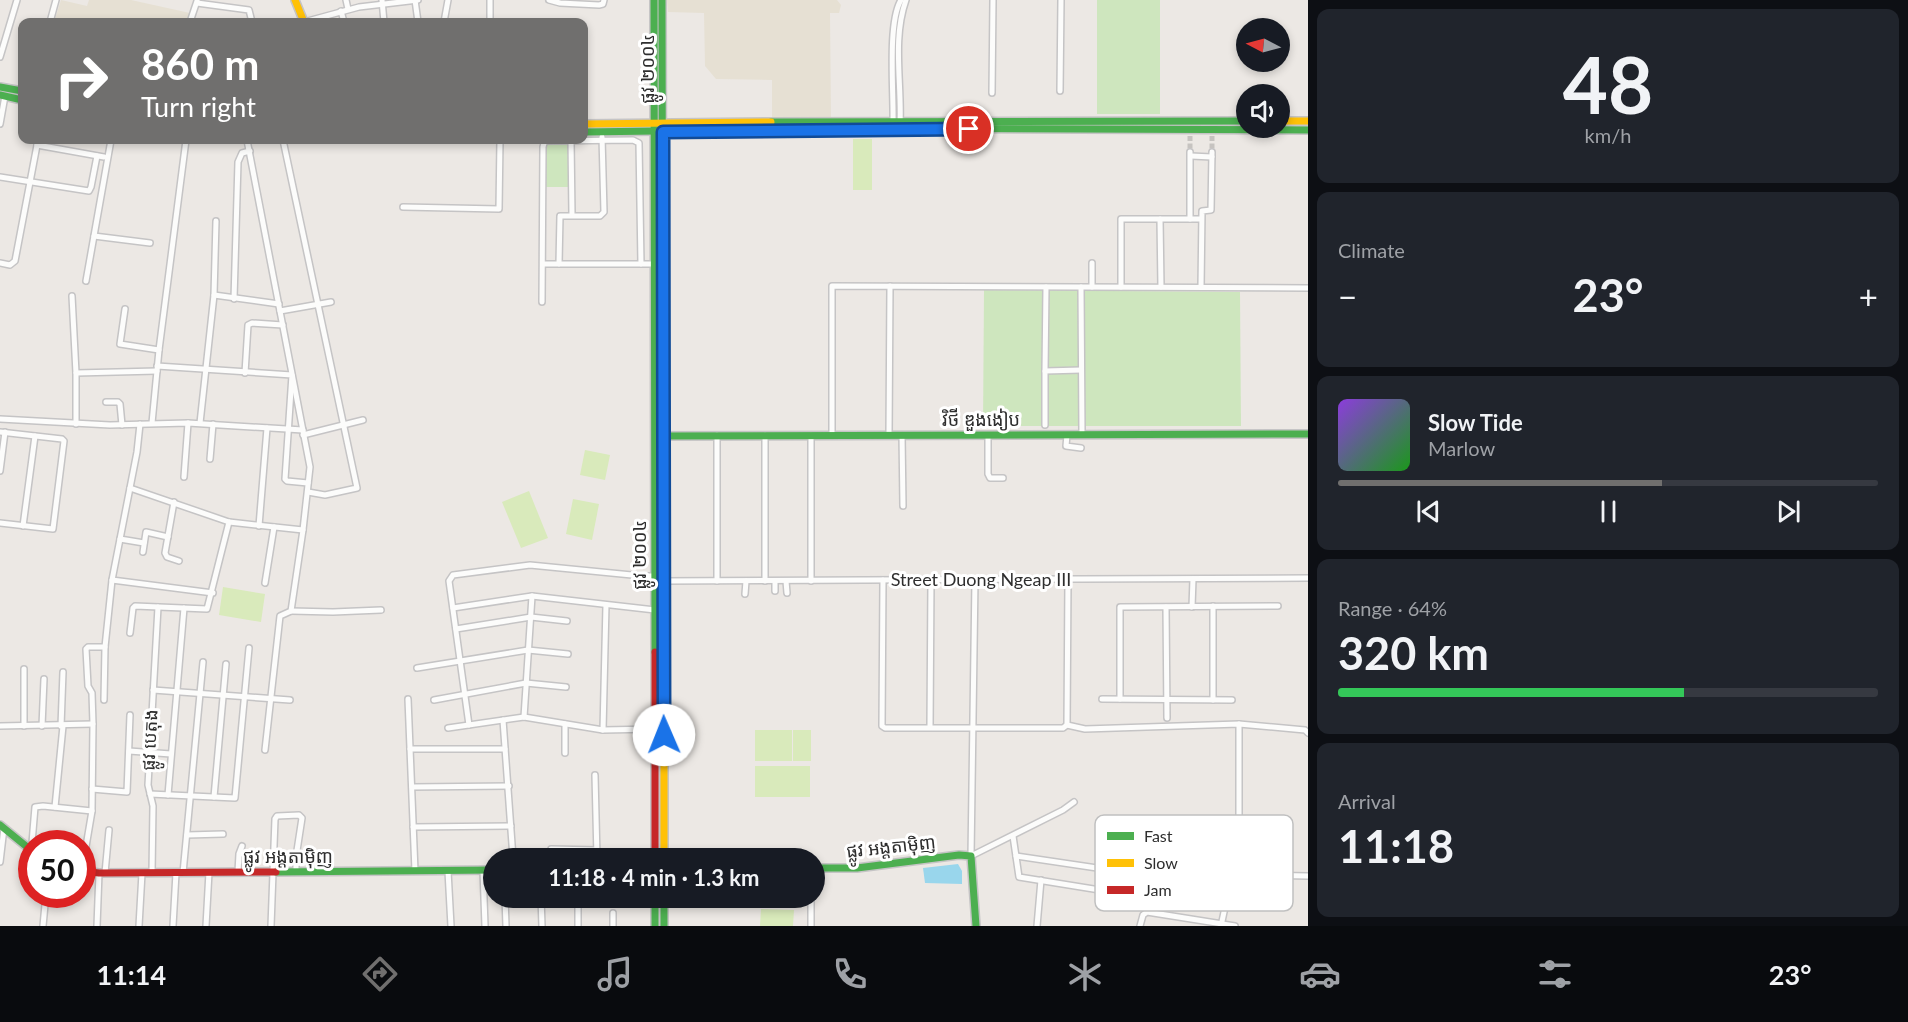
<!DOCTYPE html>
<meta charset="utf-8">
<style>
:root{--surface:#171b24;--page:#20242c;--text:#f1f3f6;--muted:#9ea1a6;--line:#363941;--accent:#706f6e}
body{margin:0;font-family:Lato,"Noto Sans Khmer",sans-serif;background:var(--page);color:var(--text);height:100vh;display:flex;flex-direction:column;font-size:22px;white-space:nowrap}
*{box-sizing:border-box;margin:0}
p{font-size:20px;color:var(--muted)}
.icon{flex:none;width:33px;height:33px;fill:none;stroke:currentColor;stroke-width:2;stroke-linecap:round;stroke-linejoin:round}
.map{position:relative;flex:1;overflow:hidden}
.panel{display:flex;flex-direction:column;gap:9px;padding:9px;background:#0d0f14;width:600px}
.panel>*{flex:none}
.banner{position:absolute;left:18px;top:18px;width:570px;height:126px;border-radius:12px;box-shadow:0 3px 9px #0003;background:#706f6e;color:#fff;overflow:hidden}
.needle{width:39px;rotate:276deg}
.fabs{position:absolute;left:1236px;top:18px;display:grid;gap:12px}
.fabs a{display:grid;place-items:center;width:54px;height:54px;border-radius:50%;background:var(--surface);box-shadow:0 3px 9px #0003;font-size:30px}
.speed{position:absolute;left:18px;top:830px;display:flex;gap:12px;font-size:30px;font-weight:700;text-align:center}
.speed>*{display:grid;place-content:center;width:78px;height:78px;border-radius:50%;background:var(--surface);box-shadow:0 3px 9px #0003;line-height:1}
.speed .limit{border:9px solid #d22;background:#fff;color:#111}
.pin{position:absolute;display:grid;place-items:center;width:51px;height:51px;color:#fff;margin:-26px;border:3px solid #fff;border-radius:50%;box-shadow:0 2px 6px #0007}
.me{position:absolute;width:66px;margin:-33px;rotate:359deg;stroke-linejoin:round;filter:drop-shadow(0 0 4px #0008)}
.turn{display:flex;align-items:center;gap:21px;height:126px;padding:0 24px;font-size:27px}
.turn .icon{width:78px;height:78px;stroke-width:2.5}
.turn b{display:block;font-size:42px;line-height:51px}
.big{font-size:45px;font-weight:700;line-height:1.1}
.panel .widget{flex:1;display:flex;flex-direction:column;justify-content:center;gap:9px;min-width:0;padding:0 21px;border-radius:12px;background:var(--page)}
.panel .dial{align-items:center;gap:0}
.dial b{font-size:78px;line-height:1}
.song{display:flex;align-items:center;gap:18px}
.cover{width:72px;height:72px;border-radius:9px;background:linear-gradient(135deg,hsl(270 70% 55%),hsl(120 70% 35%))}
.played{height:6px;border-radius:3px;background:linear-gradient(90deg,var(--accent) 60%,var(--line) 60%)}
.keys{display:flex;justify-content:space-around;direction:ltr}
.heat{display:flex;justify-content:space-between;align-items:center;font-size:33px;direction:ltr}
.charge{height:9px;border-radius:4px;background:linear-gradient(90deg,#34c759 64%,var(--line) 0)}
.trip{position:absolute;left:483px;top:848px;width:342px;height:60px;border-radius:30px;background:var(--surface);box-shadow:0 3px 9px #0003;font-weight:700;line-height:60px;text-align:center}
.tab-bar{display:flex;height:96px;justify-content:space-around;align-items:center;background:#090b0e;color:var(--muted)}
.tab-bar .icon{width:42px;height:42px}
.tab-bar .current{color:var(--accent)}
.tab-bar b{font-size:27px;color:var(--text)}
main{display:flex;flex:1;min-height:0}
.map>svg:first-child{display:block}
</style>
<main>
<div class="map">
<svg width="1308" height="926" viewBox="0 0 1308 926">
<rect width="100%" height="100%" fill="#ece8e4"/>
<g fill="#e6e0d3">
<polygon points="61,0 87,6 89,0 131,0 190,13 187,22 54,22"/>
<polygon points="667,0 837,0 841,5 839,13 830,13 831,118 772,118 772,80 716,79 705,66 704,13 668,12"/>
</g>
<g fill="#cee6be">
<rect x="1097" y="0" width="63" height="114"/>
<polygon points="544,144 569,145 569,187 544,187"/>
<polygon points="984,290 1240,292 1241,426 983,426"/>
</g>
<g fill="#d9eabb">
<rect x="853" y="139" width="19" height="51"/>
<polygon points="585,450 610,455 605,480 580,475"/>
<polygon points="529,491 548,538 521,548 502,502"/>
<polygon points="573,499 599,504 592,540 566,534"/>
<polygon points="223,587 265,594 261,622 219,615"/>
<rect x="755" y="730" width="37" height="31"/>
<rect x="793" y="730" width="18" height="31"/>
<rect x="755" y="766" width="55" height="31"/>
<polygon points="761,897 794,897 793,908 761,907"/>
<polygon points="761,909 794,910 793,926 760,926"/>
</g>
<polygon fill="#99d6ec" points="958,864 962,871 962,884 925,883 923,868"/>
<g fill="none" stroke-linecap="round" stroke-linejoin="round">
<g stroke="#c6c3c0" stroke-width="5" stroke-dasharray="5 2.5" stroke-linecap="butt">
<polyline points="1190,136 1190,152"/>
<polyline points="1212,136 1212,152"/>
</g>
<defs>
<g id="street">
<polyline points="346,0 348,9"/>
<polyline points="382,0 384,22"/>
<polyline points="415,0 418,22"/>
<polyline points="549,0 560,3 599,5 603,4 604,0"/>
<polyline points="197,3 249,10 252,22"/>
<polyline points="341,11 344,22"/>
<polyline points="50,22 56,0"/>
<polyline points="190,22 197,1"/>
<polyline points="304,22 359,7 418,0"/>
<polyline points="444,22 448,0"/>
<polyline points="490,22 490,0"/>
<polyline points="0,57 17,0"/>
<polyline points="1060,91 1061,0"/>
<polyline points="992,93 993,0"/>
<path d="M 893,123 C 894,94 887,23 901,0"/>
<polyline points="0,124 5,96"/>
<path d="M 900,124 C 902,83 892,40 906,0"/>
<polyline points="247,140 310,467 303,530 291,611 280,616 265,750"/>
<polyline points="283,140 357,488 325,495 308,492"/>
<polyline points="571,140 572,215"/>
<polyline points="37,145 104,157"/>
<polyline points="1190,152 1190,219"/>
<polyline points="1191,156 1212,157"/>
<polyline points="0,177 89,191 91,187 97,156"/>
<polyline points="403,207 499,209 500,140"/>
<polyline points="1160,219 1161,287"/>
<polyline points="94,236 150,243"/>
<polyline points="0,263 10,265 15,261 38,140"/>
<polyline points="1092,263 1092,287"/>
<polyline points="544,264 663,264"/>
<polyline points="559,264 560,216 600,216 604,212 602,137"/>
<polyline points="86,281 111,140"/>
<polyline points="1081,287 1082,435"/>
<polyline points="1121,287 1121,219 1201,219"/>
<polyline points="1201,287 1202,211 1211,210 1212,152"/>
<polyline points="214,295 279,304"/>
<polyline points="72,296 76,373 76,424"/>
<polyline points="234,299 238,162 242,153 250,151"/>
<polyline points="542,302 543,147 544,143 547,141 633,140 639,143 641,264"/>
<polyline points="125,309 120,344 159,350"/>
<polyline points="280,311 331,302"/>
<polyline points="157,366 292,375 285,479 287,481 308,483"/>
<polyline points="1045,371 1046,287"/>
<polyline points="76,373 157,371"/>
<polyline points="245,373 248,325 252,323 283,325"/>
<polyline points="106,402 118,402 120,404 122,425"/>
<polyline points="0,419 110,425 188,423 303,430"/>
<polyline points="152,423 159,350 186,140"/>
<polyline points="200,423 214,295 216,221"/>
<polyline points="1045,425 1045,371 1081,370"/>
<polyline points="0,432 62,439 64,441 53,529 0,523"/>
<polyline points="303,435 363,420"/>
<polyline points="765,435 765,581"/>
<polyline points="811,435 811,581"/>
<polyline points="832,435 832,286 1308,288"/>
<polyline points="889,435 890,286"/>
<polyline points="902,435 903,506"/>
<polyline points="988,435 988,474 990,478 1003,478"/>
<polyline points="1067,435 1066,446 1081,448"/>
<polyline points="210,459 213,424"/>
<polyline points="0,471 5,432"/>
<polyline points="184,477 188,423"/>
<polyline points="130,488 229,522 303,530"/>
<polyline points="174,502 165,553 167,557 179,561"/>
<polyline points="23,526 35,436"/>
<polyline points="259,526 267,428"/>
<polyline points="120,539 144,543"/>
<polyline points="143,552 146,532 168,537"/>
<polyline points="112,580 213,593"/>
<polyline points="883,580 882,726 885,728 1063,728 1067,725 1085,729 1239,724 1305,730 1308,733"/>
<polyline points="975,580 971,856 1063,810 1074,802"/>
<polyline points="662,581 1308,578"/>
<polyline points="717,581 717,435"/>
<polyline points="775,581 775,591"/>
<polyline points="786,581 787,593"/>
<polyline points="265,583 274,527"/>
<polyline points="745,594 746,581"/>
<polyline points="1166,607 1167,718"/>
<polyline points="1192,607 1193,579"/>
<polyline points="453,608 532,596 655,610"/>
<polyline points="291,611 333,612 381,610"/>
<polyline points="456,629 531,617 567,621"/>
<polyline points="130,633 133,608 135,606 207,609 229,522"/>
<polyline points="417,668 528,650 568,654"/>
<polyline points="153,690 290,700"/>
<polyline points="408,699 415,871"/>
<polyline points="1102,699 1232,700"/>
<polyline points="1120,699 1120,607 1278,606"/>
<polyline points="104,700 105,647 112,580 137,452 140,424"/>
<polyline points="434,700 526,683 566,687"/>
<polyline points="1213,700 1213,606"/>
<polyline points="524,717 532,596"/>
<polyline points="503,720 513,858"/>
<polyline points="469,725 449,581 453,575 530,565 642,576 664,576"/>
<polyline points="1067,725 1068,579"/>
<polyline points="0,726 93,724"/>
<polyline points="24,726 24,669"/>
<polyline points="42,726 44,679"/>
<polyline points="61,726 63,672"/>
<polyline points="930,727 931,580"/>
<polyline points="448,728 524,717 603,730 655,729"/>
<polyline points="603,730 606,605"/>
<polyline points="410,749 505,749"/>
<polyline points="129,751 171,754"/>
<polyline points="565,753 565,724"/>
<polyline points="595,775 597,858"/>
<polyline points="412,787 509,786"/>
<polyline points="92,789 127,792 130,715"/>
<polyline points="150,794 235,798 249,648"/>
<polyline points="168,795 184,608"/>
<polyline points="214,797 226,664"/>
<polyline points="55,807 63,726"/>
<polyline points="413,827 511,826"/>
<polyline points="187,835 223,834"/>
<polyline points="1013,836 1019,877 1106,891 1122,895 1133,874"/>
<polyline points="32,843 35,807 43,806 92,811"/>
<polyline points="1016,856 1151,876 1196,874 1308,876"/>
<polyline points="550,858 551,849 596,850"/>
<polyline points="0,862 4,828"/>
<polyline points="82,870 92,811 93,724 92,693 88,686 86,649 88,647 105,647"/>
<polyline points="483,870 485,926"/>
<polyline points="448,871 451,926"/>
<polyline points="238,872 239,854 242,846"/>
<polyline points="105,873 109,830"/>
<polyline points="152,873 153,806 148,785 158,607"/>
<polyline points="183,873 203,662"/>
<polyline points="505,897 506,926"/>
<polyline points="541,897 542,926"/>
<polyline points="578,897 578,926"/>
<polyline points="43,926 46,894"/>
<polyline points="97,926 99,873"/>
<polyline points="139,926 142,873"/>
<polyline points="173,926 176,873"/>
<polyline points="206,926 209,872"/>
<polyline points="271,926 275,819 277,816 299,815 302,818 296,857 296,872"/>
<polyline points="613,926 613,913"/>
<polyline points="811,926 811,897"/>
<polyline points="1037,926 1041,880"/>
<polyline points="1140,926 1143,915 1147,912 1235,926"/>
<polyline points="1221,926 1239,842 1239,724"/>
</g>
<g id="fast">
<polyline points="654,0 655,652"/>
<polyline points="662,0 663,516"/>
<polyline points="0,87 22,91"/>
<polyline points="0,95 22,100"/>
<polyline points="771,122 1246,121"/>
<polyline points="584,132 874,128 1308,130"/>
<polyline points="660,436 1308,434"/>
<polyline points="0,825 32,851"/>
<polyline points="814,868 857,868 959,855 971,856 976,926"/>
<polyline points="276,872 494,870"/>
<polyline points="655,897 655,926"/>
<polyline points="664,897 664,926"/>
</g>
<g id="slow">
<polyline points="295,0 304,22"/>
<polyline points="1280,121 1308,121"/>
<polyline points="584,124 771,122"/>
<polyline points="664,719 664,858"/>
</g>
<g id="jam">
<polyline points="663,516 664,719"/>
<polyline points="655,652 655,858"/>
<polyline points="82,871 99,873 276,872"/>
</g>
</defs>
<use href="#street" stroke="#c5c4c5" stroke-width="8"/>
<use href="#fast" stroke="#c5c4c5" stroke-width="10"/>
<use href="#slow" stroke="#c5c4c5" stroke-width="10"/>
<use href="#jam" stroke="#c5c4c5" stroke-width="10"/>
<use href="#street" stroke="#fcfcfb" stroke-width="5"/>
<use href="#fast" stroke="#4caf50" stroke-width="7"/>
<use href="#slow" stroke="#ffc107" stroke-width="7"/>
<use href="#jam" stroke="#c62828" stroke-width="7"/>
</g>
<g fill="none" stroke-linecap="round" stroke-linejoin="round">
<defs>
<polyline id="route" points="664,735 663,132 969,129"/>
</defs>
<use href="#route" stroke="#114b97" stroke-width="15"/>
<use href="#route" stroke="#1a73e8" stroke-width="10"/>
</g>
<g text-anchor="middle" stroke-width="6" stroke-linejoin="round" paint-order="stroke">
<g font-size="18" fill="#2e2e2e" stroke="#fff">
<text transform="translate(648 69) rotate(-90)" y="6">ផ្លូវ ២០០៤</text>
<text x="981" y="426">វិថី ឌួងងៀប</text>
<text transform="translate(640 555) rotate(-90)" y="6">ផ្លូវ ២០០៤</text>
<text x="981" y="586">Street Duong Ngeap III</text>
<text transform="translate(150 740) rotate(-87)" y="6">ផ្លូវ បេតុង</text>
<text transform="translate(891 847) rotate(-6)" y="6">ផ្លូវ អង្តតាម៉ិញ</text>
<text x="288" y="863">ផ្លូវ អង្តតាម៉ិញ</text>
</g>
</g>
<rect x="1095" y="815" width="198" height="96" rx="9" fill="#fff" stroke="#c0c0c0" stroke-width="1.5"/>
<rect x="1107" y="832" width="27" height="8" fill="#4caf50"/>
<rect x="1107" y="859" width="27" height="8" fill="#ffc107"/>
<rect x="1107" y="886" width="27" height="8" fill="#c62828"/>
<g font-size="16" fill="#2e2e2e">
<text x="1144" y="842">Fast</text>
<text x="1144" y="869">Slow</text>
<text x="1144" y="896">Jam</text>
</g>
</svg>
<div class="fabs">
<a><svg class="needle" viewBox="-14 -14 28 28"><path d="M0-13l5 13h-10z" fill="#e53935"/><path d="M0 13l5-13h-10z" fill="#9ea1a6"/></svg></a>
<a><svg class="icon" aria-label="sound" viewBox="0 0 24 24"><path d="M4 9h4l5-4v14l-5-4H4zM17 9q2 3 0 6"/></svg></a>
</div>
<div class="speed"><div class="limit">50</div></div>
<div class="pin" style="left:969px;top:129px;background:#d93025"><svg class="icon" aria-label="arrive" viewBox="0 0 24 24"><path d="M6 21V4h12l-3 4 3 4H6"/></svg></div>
<svg class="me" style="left:664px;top:735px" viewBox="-20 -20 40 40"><circle r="19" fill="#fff"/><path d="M0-13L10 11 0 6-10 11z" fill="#1a73e8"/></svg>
<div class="trip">11:18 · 4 min · 1.3 km</div>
<div class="banner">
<div class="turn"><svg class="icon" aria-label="right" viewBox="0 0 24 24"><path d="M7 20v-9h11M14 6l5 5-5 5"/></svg><div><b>860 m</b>Turn right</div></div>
</div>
</div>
<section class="panel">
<div class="widget dial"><b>48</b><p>km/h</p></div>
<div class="widget"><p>Climate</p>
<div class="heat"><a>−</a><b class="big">23°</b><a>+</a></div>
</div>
<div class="widget">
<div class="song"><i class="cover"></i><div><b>Slow Tide</b><p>Marlow</p></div></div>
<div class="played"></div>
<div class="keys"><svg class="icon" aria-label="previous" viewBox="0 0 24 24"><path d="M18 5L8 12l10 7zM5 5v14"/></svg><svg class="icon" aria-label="pause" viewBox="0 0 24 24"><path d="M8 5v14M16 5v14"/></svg><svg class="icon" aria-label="next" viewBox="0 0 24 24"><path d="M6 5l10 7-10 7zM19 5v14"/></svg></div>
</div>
<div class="widget"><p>Range · 64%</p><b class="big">320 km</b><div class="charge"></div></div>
<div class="widget"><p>Arrival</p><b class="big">11:18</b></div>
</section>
</main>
<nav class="tab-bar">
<b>11:14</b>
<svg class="icon current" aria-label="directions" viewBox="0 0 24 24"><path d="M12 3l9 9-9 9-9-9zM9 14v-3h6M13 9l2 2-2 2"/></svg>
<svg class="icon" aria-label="music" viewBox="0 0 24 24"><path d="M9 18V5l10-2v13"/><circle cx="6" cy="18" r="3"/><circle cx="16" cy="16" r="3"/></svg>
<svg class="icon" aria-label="phone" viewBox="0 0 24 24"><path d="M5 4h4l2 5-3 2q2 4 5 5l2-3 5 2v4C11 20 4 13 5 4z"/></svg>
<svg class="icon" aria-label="climate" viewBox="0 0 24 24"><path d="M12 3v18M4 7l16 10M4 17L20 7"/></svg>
<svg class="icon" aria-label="car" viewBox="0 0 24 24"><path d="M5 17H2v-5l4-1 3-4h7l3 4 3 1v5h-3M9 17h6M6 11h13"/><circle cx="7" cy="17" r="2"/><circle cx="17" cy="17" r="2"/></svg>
<svg class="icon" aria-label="filters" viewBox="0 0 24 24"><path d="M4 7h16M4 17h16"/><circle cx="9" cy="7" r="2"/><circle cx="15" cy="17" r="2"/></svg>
<b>23°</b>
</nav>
